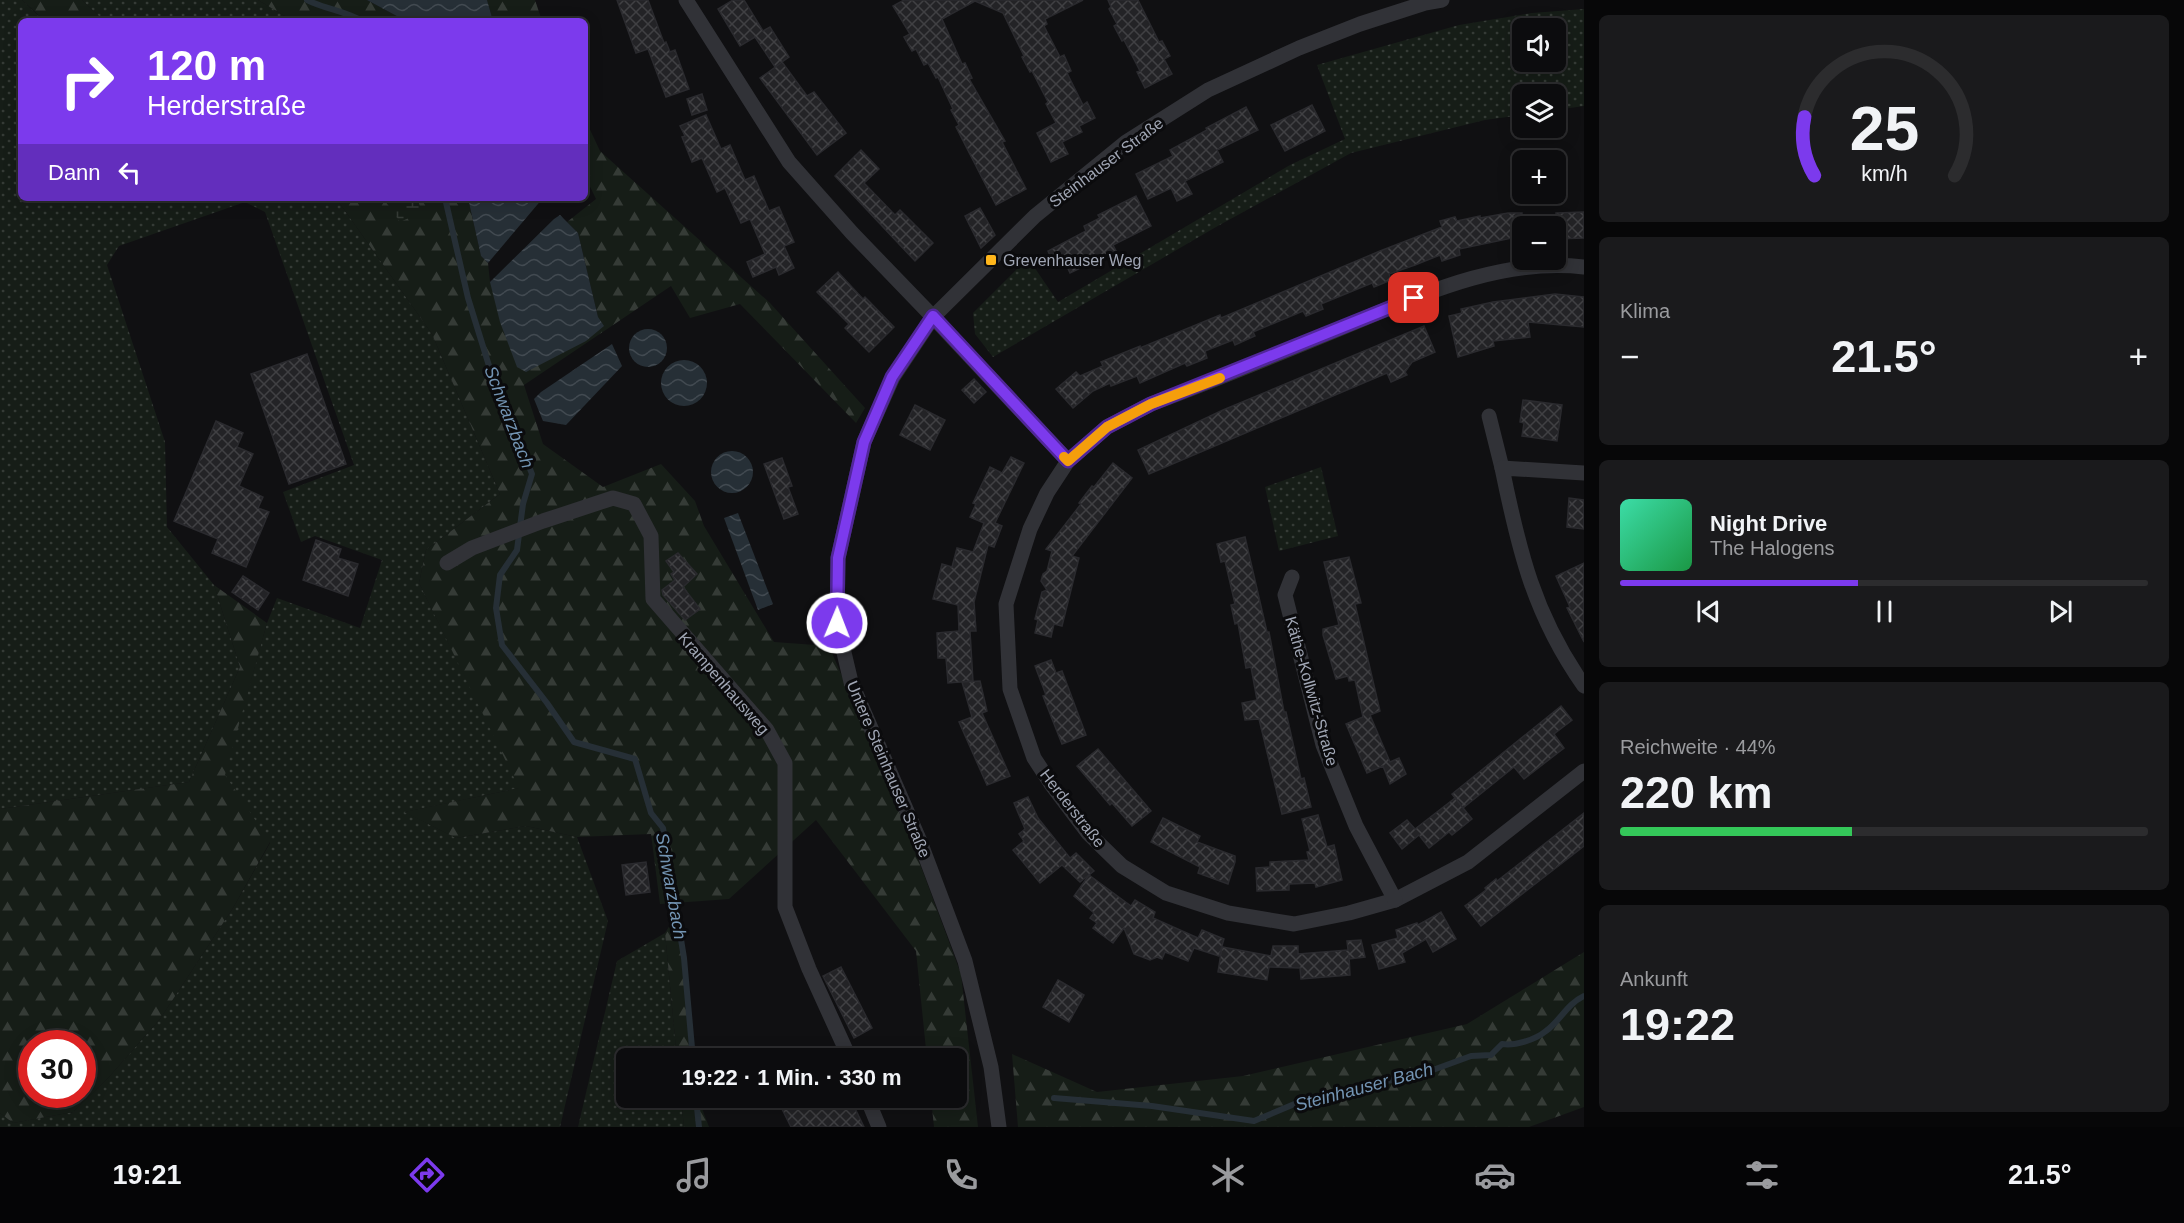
<!DOCTYPE html>
<html lang="de">
<meta charset="utf-8">
<style>
:root{--surface:#0c0c0e;--page:#1a1a1c;--text:#f1f3f6;--muted:#9a9b9e;--line:#2c2c2e;--accent:#7c3aed}
body{margin:0;font-family:Helvetica,sans-serif;background:var(--page);color:var(--text);height:100vh;display:flex;flex-direction:column;font-size:22px;white-space:nowrap}
*{box-sizing:border-box;margin:0}
p{font-size:20px;color:var(--muted)}
.icon{flex:none;width:33px;height:33px;fill:none;stroke:currentColor;stroke-width:2;stroke-linecap:round;stroke-linejoin:round}
.map{position:relative;flex:1;overflow:hidden}
.panel{display:flex;flex-direction:column;gap:15px;padding:15px;background:#070708;width:600px}
.panel>*{flex:none}
.banner{position:absolute;left:18px;top:18px;width:570px;height:183px;border-radius:9px;box-shadow:0 3px 15px #0003,0 0 0 2px var(--line);background:#7c3aed;color:#fff;overflow:hidden}
.fabs{position:absolute;left:1512px;top:18px;display:grid;gap:12px}
.fabs a{display:grid;place-items:center;width:54px;height:54px;border-radius:9px;background:var(--surface);box-shadow:0 3px 15px #0003,0 0 0 2px var(--line);font-size:30px}
.speed{position:absolute;left:18px;top:1030px;display:flex;gap:12px;font-size:30px;font-weight:700;text-align:center}
.speed>*{display:grid;place-content:center;width:78px;height:78px;border-radius:50%;background:var(--surface);box-shadow:0 3px 15px #0003,0 0 0 2px var(--line);line-height:1}
.speed .limit{border:9px solid #d22;background:#fff;color:#111}
.pin{position:absolute;display:grid;place-items:center;width:51px;height:51px;color:#fff;margin:-26px;border-radius:12px;box-shadow:0 3px 9px #0006}
.me{position:absolute;width:66px;margin:-33px;rotate:1deg;stroke-linejoin:round;filter:drop-shadow(0 0 4px #0008)}
.turn{display:flex;align-items:center;gap:21px;height:126px;padding:0 30px;font-size:27px}
.turn .icon{width:78px;height:78px;stroke-width:2.5}
.turn b{display:block;font-size:42px;line-height:51px}
.then{display:flex;align-items:center;height:57px;padding:0 30px;background:#0003;gap:12px;font-size:22px}
.big{font-size:45px;font-weight:600;line-height:1.1}
.panel .widget{flex:1;display:flex;flex-direction:column;justify-content:center;gap:9px;min-width:0;padding:0 21px;border-radius:9px;background:var(--page)}
.panel .dial{align-items:center;gap:0}
.dial svg{height:156px;overflow:visible;fill:none;stroke:var(--line);stroke-width:7;stroke-linecap:round;text-anchor:middle}
.dial text{fill:var(--text);stroke:none}
.song{display:flex;align-items:center;gap:18px}
.cover{width:72px;height:72px;border-radius:9px;background:linear-gradient(135deg,hsl(160 70% 55%),hsl(140 70% 35%))}
.played{height:6px;border-radius:3px;background:linear-gradient(90deg,var(--accent) 45%,var(--line) 45%)}
.keys{display:flex;justify-content:space-around;direction:ltr}
.heat{display:flex;justify-content:space-between;align-items:center;font-size:33px;direction:ltr}
.charge{height:9px;border-radius:4px;background:linear-gradient(90deg,#34c759 44%,var(--line) 0)}
.trip{position:absolute;left:616px;top:1048px;width:351px;height:60px;border-radius:9px;background:var(--surface);box-shadow:0 3px 15px #0003,0 0 0 2px var(--line);font-weight:600;line-height:60px;text-align:center}
.tab-bar{display:flex;height:96px;justify-content:space-around;align-items:center;background:#050506;color:var(--muted)}
.tab-bar .icon{width:42px;height:42px}
.tab-bar .active{color:var(--accent)}
.tab-bar b{font-size:27px;color:var(--text)}
main{display:flex;flex:1;min-height:0}
.map>svg:first-child{display:block}
</style>
<main>
<div class="map">
<svg width="1584" height="1127" viewBox="0 0 1584 1127">
<defs>
<pattern id="green-dots" width="8" height="8" patternUnits="userSpaceOnUse" patternTransform="scale(1.5)"><rect width="8" height="8" fill="#161d17"/><path d="M2 2h.1M6 6h.1" fill="none" stroke="#353b36" stroke-width="1.8" stroke-linecap="round"/></pattern>
<pattern id="forest-firs" width="22" height="20" patternUnits="userSpaceOnUse" patternTransform="scale(1.5)"><rect width="22" height="20" fill="#161d17"/><path d="M5 1l3.5 6h-7zM16 11l3.5 6h-7z" fill="#353b36"/></pattern>
<pattern id="wetland-marsh" width="20" height="14" patternUnits="userSpaceOnUse" patternTransform="scale(1.5)"><rect width="20" height="14" fill="#161d17"/><path d="M1 5h8M5 5V1M11 12h8M15 12V8" fill="none" stroke="#353b36"/></pattern>
<pattern id="water-waves" width="16" height="10" patternUnits="userSpaceOnUse" patternTransform="scale(1.5)"><rect width="16" height="10" fill="#262f36"/><path d="M0 5q4-4 8 0t8 0" fill="none" stroke="#424a51"/></pattern>
<pattern id="building-cross-hatch" width="8" height="8" patternUnits="userSpaceOnUse" patternTransform="scale(1.5)"><rect width="8" height="8" fill="#232326"/><path d="M0 0l8 8M0 8l8-8" fill="none" stroke="#404043"/></pattern>
</defs>
<rect width="100%" height="100%" fill="#101012"/>
<g fill="url(#green-dots)" fill-rule="evenodd">
<polygon points="0,0 22,0 44,21 21,21 21,198 336,198 432,334 500,494 426,550 419,583 520,788 405,812 456,838 526,826 577,837 608,921 560,1127 0,1127 0,1113 13,1123 73,1112 109,1077 160,1019 233,908 270,843 224,775 267,623 277,598 360,628 382,560 315,536 301,542 283,492 354,465 265,212 245,202 119,246 107,265 165,442 167,527 214,585 240,667 189,782 0,809"/>
<polygon points="82,0 258,0 293,21 104,21"/>
<path d="M 1584,9 L 1584,106 L 1556,110 L 1556,94 L 1522,94 L 1522,115 L 1485,120 L 1351,153 L 1216,227 L 993,357 L 975,334 L 973,313 L 1028,258 L 1058,302 L 1290,165 L 1345,139 L 1317,65 L 1459,25 L 1532,13 ZM 1556,28 L 1556,62 L 1522,62 L 1522,28 Z"/>
<polygon points="1321,467 1338,536 1279,551 1265,487"/>
<polygon points="665,933 677,1059 627,1059 627,1098 681,1098 684,1127 578,1127 617,961"/>
</g>
<g fill="url(#forest-firs)" fill-rule="evenodd">
<polygon points="22,0 82,0 104,21 45,21"/>
<polygon points="258,0 367,0 406,21 293,21"/>
<polygon points="487,0 535,0 542,21 493,21"/>
<polygon points="585,119 600,151 770,303 865,408 856,423 740,304 690,318 671,286 524,385 543,444 603,487 661,464 695,501 704,526 774,642 829,646 901,813 961,974 978,1127 934,1127 931,1098 957,1098 957,1059 927,1059 916,951 816,820 729,899 660,904 651,834 577,837 526,826 456,838 404,812 519,788 419,583 426,550 500,494 432,334 336,198 468,198 481,256 488,263 490,282 598,317 578,233 567,222 596,199 585,176"/>
<path d="M 214,585 L 267,623 L 225,775 L 270,842 L 233,908 L 160,1019 L 109,1077 L 73,1112 L 13,1123 L 0,1113 L 0,809 L 189,782 L 240,667 ZM 32,1044 L 82,1044 L 82,1095 L 32,1095 Z"/>
<polygon points="679,911 692,1059 677,1059 665,933"/>
<polygon points="1584,952 1584,1107 1529,1127 1018,1127 1012,1054 1097,1092 1243,1076 1467,1024"/>
<polygon points="681,1098 698,1098 709,1127 684,1127"/>
</g>
<polygon fill="url(#wetland-marsh)" points="383,198 417,198 422,212 400,222"/>
<g fill="url(#water-waves)">
<polygon points="367,0 487,0 493,21 406,21"/>
<polygon points="468,198 543,198 488,263 481,256"/>
<polygon points="560,215 578,233 598,317 604,326 586,341 526,372 517,367 500,322 490,282 554,219"/>
<circle cx="648" cy="348" r="19"/>
<polygon points="612,344 622,366 566,425 543,421 534,399 541,392"/>
<circle cx="684" cy="383" r="23"/>
<circle cx="732" cy="472" r="21"/>
<polygon points="738,513 773,604 758,610 724,518"/>
</g>
<g fill="none" stroke-linecap="round" stroke-linejoin="round">
<g stroke="#262f36" stroke-width="6">
<path d="M 307,0 C 325,9 345,11 362,21"/>
<polyline points="445,198 468,298 490,369 532,474 523,504 517,550 500,575 496,608 502,645 547,703 574,742 635,759 651,813 663,828 684,958 693,1059"/>
<polyline points="696,1098 699,1127"/>
<path d="M 1054,1098 L 1152,1106 L 1254,1121 L 1304,1100 L 1371,1088 L 1377,1082 L 1411,1078 L 1471,1056 L 1491,1055 L 1502,1044 C 1515,1046 1535,1040 1546,1031 C 1560,1021 1567,1004 1584,996"/>
</g>
</g>
<g fill="url(#building-cross-hatch)" stroke="#2a2a2e" stroke-width="1.5">
<polygon points="617,0 648,0 664,43 666,42 670,52 675,50 689,89 666,97 648,49 636,53"/>
<polygon points="733,0 744,0 763,31 770,27 789,57 782,62 807,96 814,92 846,133 817,155 760,78 781,63 775,67 755,37 740,46 718,9"/>
<polygon points="904,0 1083,0 1045,19 1047,24 1044,26 1060,57 1064,55 1071,71 1067,73 1083,105 1087,102 1095,118 1079,126 1082,132 1062,142 1068,154 1051,162 1037,133 1056,123 1046,104 1048,102 1032,71 1030,72 1022,57 1024,56 1003,13 975,1 942,19 962,64 965,63 972,78 969,79 1005,141 1002,142 1026,189 996,205 956,127 959,125 951,110 953,109 938,77 936,78 928,63 924,65 916,49 912,51 904,37 910,34 893,6"/>
<polygon points="1108,0 1138,0 1159,42 1162,41 1170,56 1164,59 1172,74 1145,88 1137,72 1140,71 1124,40 1122,41 1114,26 1117,24 1109,9 1111,7"/>
<polygon points="702,94 707,110 692,115 687,99"/>
<polygon points="1312,105 1325,131 1285,151 1271,125"/>
<polygon points="1246,107 1258,130 1217,150 1223,162 1185,181 1192,194 1177,201 1171,188 1148,199 1136,174 1173,156 1170,150 1207,130 1206,128"/>
<polygon points="706,115 721,149 730,145 745,180 754,176 769,211 779,207 794,242 784,246 794,268 779,275 776,267 753,277 747,262 765,254 750,219 741,223 725,188 717,192 702,158 692,162 682,137 685,136 680,126"/>
<polygon points="861,150 879,169 864,183 895,215 900,210 933,243 915,261 835,176"/>
<polygon points="1136,196 1151,226 1113,245 1116,251 1070,273 1065,262 1055,267 1048,251 1086,231 1084,226 1100,218 1098,215"/>
<polygon points="980,208 995,235 981,248 965,216"/>
<polygon points="1584,212 1584,238 1556,239 1556,213"/>
<polygon points="1508,213 1522,213 1522,236 1459,249 1460,255 1442,261 1440,255 1415,265 1389,274 1391,280 1374,287 1372,283 1321,304 1323,309 1306,316 1303,311 1253,332 1255,336 1235,345 1233,340 1205,351 1207,358 1187,366 1185,363 1140,383 1137,376 1111,386 1110,383 1093,391 1073,408 1056,389 1076,372 1080,376 1103,366 1101,362 1140,346 1140,348 1220,315 1221,318 1380,251 1442,227 1440,221 1455,217 1457,221 1480,216 1480,218"/>
<polygon points="838,272 863,299 865,297 894,327 869,352 845,328 849,324 817,292"/>
<polygon points="1555,294 1584,297 1584,327 1528,322 1530,337 1493,341 1494,346 1458,357 1449,316 1462,313 1461,309 1493,302"/>
<polygon points="1424,326 1435,352 1412,362 1405,372 1407,375 1391,382 1387,373 1149,474 1138,450 1223,410"/>
<polygon points="307,354 346,464 289,484 251,374"/>
<polygon points="974,379 986,392 974,403 962,390"/>
<polygon points="1523,400 1562,405 1557,441 1522,436 1524,423 1520,422"/>
<polygon points="915,405 945,420 930,450 900,435"/>
<polygon points="216,421 243,433 237,447 253,454 239,486 263,497 258,508 269,512 246,567 212,553 218,539 174,521"/>
<polygon points="1011,457 1024,463 995,523 1002,526 994,547 988,545 974,602 976,631 970,631 973,681 948,683 946,658 938,658 937,633 959,631 958,605 933,599 942,564 952,567 957,548 973,552 984,523 970,517 976,504 973,503 990,467 1002,473"/>
<polygon points="782,458 792,486 788,487 798,514 784,519 764,464"/>
<polygon points="1113,463 1132,478 1072,556 1079,558 1062,626 1054,624 1051,637 1035,633 1038,620 1035,619 1042,592 1047,590 1041,581 1043,574 1047,571 1052,551 1046,549 1081,504 1079,503 1092,486 1094,487"/>
<polygon points="1569,498 1584,500 1584,529 1567,527"/>
<polygon points="1245,537 1267,632 1269,632 1284,712 1286,712 1301,779 1304,778 1311,807 1282,814 1259,719 1245,720 1242,703 1257,700 1251,667 1246,668 1238,623 1235,624 1231,605 1235,604 1225,561 1221,562 1217,544"/>
<polygon points="316,540 341,549 338,558 358,564 348,596 303,580"/>
<polygon points="678,553 697,574 683,587 700,609 685,620 663,595 662,590 675,580 671,574 674,572 666,561"/>
<polygon points="1349,557 1361,603 1355,604 1380,711 1370,715 1390,762 1399,758 1406,774 1390,784 1383,766 1367,773 1346,724 1363,717 1355,680 1349,681 1348,676 1336,679 1323,635 1323,629 1339,625 1324,562"/>
<polygon points="1584,563 1584,642 1567,608 1570,607 1556,576"/>
<polygon points="243,576 269,593 258,610 232,592"/>
<polygon points="1051,660 1056,673 1062,671 1086,735 1062,744 1043,696 1046,695 1035,666"/>
<polygon points="980,681 987,711 982,713 1010,776 987,785 959,722 972,717 962,682"/>
<polygon points="1561,706 1572,720 1554,734 1564,748 1524,779 1514,767 1463,808 1452,794"/>
<polygon points="1098,749 1151,811 1132,826 1112,803 1110,805 1077,766"/>
<polygon points="1028,797 1038,818 1070,858 1076,853 1094,871 1080,882 1062,865 1040,883 1013,850 1024,841 1019,834 1025,829 1014,803"/>
<polygon points="1455,798 1472,819 1452,835 1449,832 1429,848 1419,835 1402,849 1390,833 1407,820 1415,829"/>
<polygon points="1584,813 1584,846 1481,926 1465,906 1486,890 1485,888 1496,879 1497,881"/>
<polygon points="1318,815 1327,847 1334,845 1342,880 1316,887 1315,883 1289,884 1289,890 1257,891 1256,868 1270,867 1270,862 1309,860 1307,852 1310,851 1302,819"/>
<polygon points="1163,818 1200,836 1197,842 1235,856 1235,862 1228,884 1198,873 1200,867 1151,842"/>
<polygon points="646,862 650,892 626,895 622,865"/>
<polygon points="1089,875 1131,906 1135,900 1155,912 1153,918 1198,938 1202,930 1224,939 1219,956 1194,948 1188,961 1165,952 1162,959 1157,957 1150,960 1134,954 1124,928 1113,943 1093,928 1097,923 1090,918 1094,913 1074,896"/>
<polygon points="1441,912 1456,939 1433,952 1426,939 1402,953 1405,962 1379,969 1372,945 1398,938 1396,930 1417,923 1418,925"/>
<polygon points="1361,940 1365,957 1349,959 1349,955 1350,975 1301,979 1300,968 1269,967 1267,980 1218,972 1222,947 1271,956 1273,946 1298,946 1298,954 1348,950 1347,941"/>
<polygon points="841,967 872,1028 854,1038 823,976"/>
<polygon points="1058,980 1084,995 1069,1022 1043,1007"/>
<polygon points="793,1098 850,1098 864,1127 791,1127 780,1105"/>
</g>
<g fill="none" stroke-linecap="round" stroke-linejoin="round">
<g stroke="#313237" stroke-width="15">
<polyline points="686,0 789,162 852,233 933,317 1068,461"/>
<path d="M 1584,267 C 1496,257 1413,299 1334,331 C 1273,356 1213,381 1151,404 L 1107,427 L 1068,461 L 1047,493 L 1030,529 L 1006,604 L 1010,689 L 1034,758 L 1051,784 L 1088,833 L 1122,866 L 1166,893 L 1228,913 L 1294,924 L 1349,913 L 1395,900 L 1468,862 L 1584,771"/>
<polyline points="1489,416 1502,468"/>
<path d="M 1584,473 L 1502,468 C 1519,551 1534,615 1584,686"/>
<polyline points="447,563 472,548 543,521 613,498 634,504 651,536 653,599 767,730 785,763 785,907 809,969 850,1059"/>
<polyline points="1292,577 1285,595 1323,745 1356,826 1395,900"/>
<polyline points="867,1098 879,1127"/>
<polyline points="999,1127 991,1067 965,961 919,839 851,682 837,623 838,558 864,442 893,377 933,317 1035,216 1126,142 1208,90 1299,48 1360,24 1425,3 1442,0"/>
</g>
</g>
<g fill="none" stroke-linecap="round" stroke-linejoin="round">
<defs>
<polyline id="route" points="837,623 838,558 864,442 892,377 933,316 1068,461 1107,427 1151,404 1414,298"/>
</defs>
<use href="#route" stroke="#51269a" stroke-width="15"/>
<use href="#route" stroke="#7c3aed" stroke-width="10"/>
<polyline stroke="#f59e0b" stroke-width="10" points="1064,457 1068,461 1107,427 1151,404 1220,378"/>
</g>
<rect fill="#ffb61b" stroke="#0b0b0d" stroke-width="2" x="985" y="254" width="12" height="12" rx="3"/>
<g text-anchor="middle" stroke-width="6" stroke-linejoin="round" paint-order="stroke">
<g font-size="16" fill="#a0a6b4" stroke="#0b0b0d">
<text transform="translate(1106 162) rotate(-37)" y="6">Steinhauser Straße</text>
<text transform="translate(724 683) rotate(49)" y="6">Krampenhausweg</text>
<text transform="translate(1312 691) rotate(74)" y="6">Käthe-Kollwitz-Straße</text>
<text transform="translate(889 769) rotate(67)" y="6">Untere Steinhauser Straße</text>
<text transform="translate(1073 808) rotate(52)" y="6">Herderstraße</text>
</g>
<g font-size="16" fill="#a0a6b4" stroke="#0b0b0d" text-anchor="start">
<text x="1003" y="266">Grevenhauser Weg</text>
</g>
<g font-size="18" font-style="italic" fill="#7394b3" stroke="#0b0b0d">
<text transform="translate(509 417) rotate(69)" y="6">Schwarzbach</text>
<text transform="translate(671 886) rotate(80)" y="6">Schwarzbach</text>
<text transform="translate(1364 1087) rotate(-15)" y="6">Steinhauser Bach</text>
</g>
</g>
</svg>
<div class="fabs">
<a><svg class="icon" aria-label="sound" viewBox="0 0 24 24"><path d="M4 9h4l5-4v14l-5-4H4zM17 9q2 3 0 6"/></svg></a>
<a><svg class="icon" aria-label="layers" viewBox="0 0 24 24"><path d="M12 4l9 5-9 5-9-5zM3 14l9 5 9-5"/></svg></a>
<a>+</a>
<a>−</a>
</div>
<div class="speed"><div class="limit">30</div></div>
<div class="pin" style="left:1414px;top:298px;background:#d93025"><svg class="icon" aria-label="arrive" viewBox="0 0 24 24"><path d="M6 21V4h12l-3 4 3 4H6"/></svg></div>
<svg class="me" style="left:837px;top:623px" viewBox="-20 -20 40 40"><circle r="17" fill="#7c3aed" stroke="#fff" stroke-width="3"/><path d="M0-11L8 9 0 5-8 9z" fill="#fff"/></svg>
<div class="trip">19:22 · 1 Min. · 330 m</div>
<div class="banner">
<div class="turn"><svg class="icon" aria-label="right" viewBox="0 0 24 24"><path d="M7 20v-9h11M14 6l5 5-5 5"/></svg><div><b>120 m</b>Herderstraße</div></div>
<div class="then">Dann<svg class="icon" aria-label="left" viewBox="0 0 24 24"><path d="M17 20v-9H6M10 6l-5 5 5 5"/></svg></div>
</div>
</div>
<section class="panel">
<div class="widget dial"><svg viewBox="0 0 100 80">
<path d="M14 69A42 42 0 1 1 86 69"/>
<path d="M14 69A42 42 0 0 1 9 39" stroke="#7c3aed"/>
<text x="50" y="56" font-size="32" font-weight="700">25</text>
<text x="50" y="72" font-size="11">km/h</text>
</svg></div>
<div class="widget"><p>Klima</p>
<div class="heat"><a>−</a><b class="big">21.5°</b><a>+</a></div>
</div>
<div class="widget">
<div class="song"><i class="cover"></i><div><b>Night Drive</b><p>The Halogens</p></div></div>
<div class="played"></div>
<div class="keys"><svg class="icon" aria-label="previous" viewBox="0 0 24 24"><path d="M18 5L8 12l10 7zM5 5v14"/></svg><svg class="icon" aria-label="pause" viewBox="0 0 24 24"><path d="M8 5v14M16 5v14"/></svg><svg class="icon" aria-label="next" viewBox="0 0 24 24"><path d="M6 5l10 7-10 7zM19 5v14"/></svg></div>
</div>
<div class="widget"><p>Reichweite · 44%</p><b class="big">220 km</b><div class="charge"></div></div>
<div class="widget"><p>Ankunft</p><b class="big">19:22</b></div>
</section>
</main>
<nav class="tab-bar">
<b>19:21</b>
<svg class="icon active" aria-label="directions" viewBox="0 0 24 24"><path d="M12 3l9 9-9 9-9-9zM9 14v-3h6M13 9l2 2-2 2"/></svg>
<svg class="icon" aria-label="music" viewBox="0 0 24 24"><path d="M9 18V5l10-2v13"/><circle cx="6" cy="18" r="3"/><circle cx="16" cy="16" r="3"/></svg>
<svg class="icon" aria-label="phone" viewBox="0 0 24 24"><path d="M5 4h4l2 5-3 2q2 4 5 5l2-3 5 2v4C11 20 4 13 5 4z"/></svg>
<svg class="icon" aria-label="climate" viewBox="0 0 24 24"><path d="M12 3v18M4 7l16 10M4 17L20 7"/></svg>
<svg class="icon" aria-label="car" viewBox="0 0 24 24"><path d="M5 17H2v-5l4-1 3-4h7l3 4 3 1v5h-3M9 17h6M6 11h13"/><circle cx="7" cy="17" r="2"/><circle cx="17" cy="17" r="2"/></svg>
<svg class="icon" aria-label="filters" viewBox="0 0 24 24"><path d="M4 7h16M4 17h16"/><circle cx="9" cy="7" r="2"/><circle cx="15" cy="17" r="2"/></svg>
<b>21.5°</b>
</nav>
